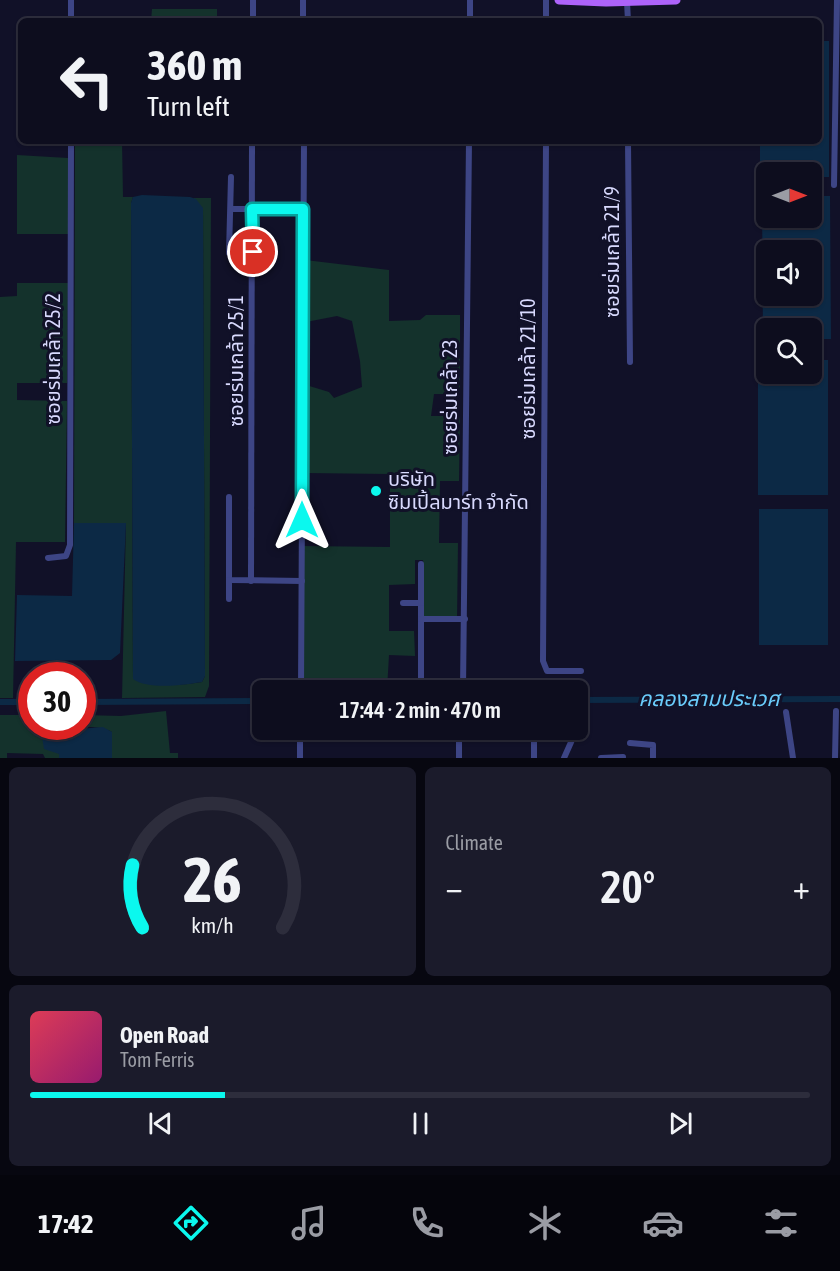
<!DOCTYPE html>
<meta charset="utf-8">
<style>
:root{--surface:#0d0d1e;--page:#1b1b2b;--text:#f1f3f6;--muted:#9a9ca4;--line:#2d2d3c;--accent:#0bf8ee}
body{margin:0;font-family:"Asap Condensed","Noto Sans Thai",sans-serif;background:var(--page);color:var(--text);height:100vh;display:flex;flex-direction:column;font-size:22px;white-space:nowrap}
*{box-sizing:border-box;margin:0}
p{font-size:20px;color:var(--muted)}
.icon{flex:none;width:33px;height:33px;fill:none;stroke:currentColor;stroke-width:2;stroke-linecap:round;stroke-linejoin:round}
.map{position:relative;height:758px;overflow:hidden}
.side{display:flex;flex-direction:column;gap:9px;padding:9px;background:#070710;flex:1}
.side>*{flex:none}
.hud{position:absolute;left:18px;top:18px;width:804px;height:126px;border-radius:9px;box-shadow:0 2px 4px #0004,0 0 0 2px var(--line);background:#0d0d1e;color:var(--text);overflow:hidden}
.needle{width:39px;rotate:90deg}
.tools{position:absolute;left:756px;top:162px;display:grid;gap:12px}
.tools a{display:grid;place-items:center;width:66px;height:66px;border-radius:9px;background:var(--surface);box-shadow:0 2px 4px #0004,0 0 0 2px var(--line);font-size:30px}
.speed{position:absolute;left:18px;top:662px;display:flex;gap:12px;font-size:30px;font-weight:700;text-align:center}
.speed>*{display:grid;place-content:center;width:78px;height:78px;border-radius:50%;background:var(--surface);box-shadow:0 2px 4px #0004,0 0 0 2px var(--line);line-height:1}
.speed .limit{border:9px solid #d22;background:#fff;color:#111}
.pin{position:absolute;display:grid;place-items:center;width:51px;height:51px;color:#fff;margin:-26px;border:3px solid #fff;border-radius:50%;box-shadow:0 2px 6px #0007}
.me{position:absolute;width:66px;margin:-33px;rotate:0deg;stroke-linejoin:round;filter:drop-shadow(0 0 4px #0008)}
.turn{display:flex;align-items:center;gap:21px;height:126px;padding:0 30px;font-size:27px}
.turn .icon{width:78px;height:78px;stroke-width:2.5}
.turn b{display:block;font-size:42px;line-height:51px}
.big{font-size:45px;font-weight:600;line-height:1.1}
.side .widget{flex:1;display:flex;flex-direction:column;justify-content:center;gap:9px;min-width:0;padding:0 21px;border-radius:9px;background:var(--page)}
.side .dial{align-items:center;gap:0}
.dial svg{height:156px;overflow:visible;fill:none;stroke:var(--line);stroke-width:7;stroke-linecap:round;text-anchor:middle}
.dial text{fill:var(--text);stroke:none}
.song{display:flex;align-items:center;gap:18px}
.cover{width:72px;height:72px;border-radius:9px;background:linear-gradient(135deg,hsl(350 70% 55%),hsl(320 70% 35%))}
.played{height:6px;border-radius:3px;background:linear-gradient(90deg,var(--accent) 25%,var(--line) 25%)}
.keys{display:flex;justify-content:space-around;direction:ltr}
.heat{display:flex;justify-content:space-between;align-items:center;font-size:33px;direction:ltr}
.side .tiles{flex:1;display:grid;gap:9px;grid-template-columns:1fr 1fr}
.widget:last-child{grid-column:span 2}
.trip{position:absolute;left:252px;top:680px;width:336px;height:60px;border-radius:9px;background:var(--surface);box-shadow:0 2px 4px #0004,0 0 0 2px var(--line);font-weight:600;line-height:60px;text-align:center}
.tab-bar{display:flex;height:96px;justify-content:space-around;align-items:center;background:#05050c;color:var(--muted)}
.tab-bar .icon{width:42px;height:42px}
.tab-bar .selected{color:var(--accent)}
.tab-bar b{font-size:27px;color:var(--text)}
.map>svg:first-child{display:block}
</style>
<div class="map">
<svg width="840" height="758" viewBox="0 0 840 758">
<rect width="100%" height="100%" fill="#111128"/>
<g fill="#14322c">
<polygon points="152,9 217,9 217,21 151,21"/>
<path d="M 75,141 L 122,141 L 123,197 L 133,197 L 131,203 L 133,678 C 154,686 180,686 202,682 L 205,676 L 203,209 L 193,198 L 211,198 L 209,686 L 205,697 L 122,698 L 126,523 L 74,523 Z"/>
<polygon points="17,155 68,158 68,234 17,234"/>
<polygon points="305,260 389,270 389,321 420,320 426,315 460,315 460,394 434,394 431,416 460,416 459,481 440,481 439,543 458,543 457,621 424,622 423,560 415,560 415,584 389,585 389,631 414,631 415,656 389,655 387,690 303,690 303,546 390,547 390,474 304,473 306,385 329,392 334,398 362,387 360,361 352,321 337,316 306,322"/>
<polygon points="17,283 68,283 67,383 17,383 17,400 67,401 65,542 16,542 13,698 0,698 0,297 17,296"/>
<path d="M 166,711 L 170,753 L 178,753 L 178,758 L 112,758 L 112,732 C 97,724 79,729 62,726 L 82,726 L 83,715 L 121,716 Z"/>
<polygon points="0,715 31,715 32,726 49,726 42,737 59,754 59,758 45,758 43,754 7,753 7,758 0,758"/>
</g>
<g fill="#0c2945" fill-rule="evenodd">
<polygon points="819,41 829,41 829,177 812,177 812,172 767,172 766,177 760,177 760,141 819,141"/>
<path d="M 142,195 L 190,197 L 196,199 L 203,208 L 205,676 L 202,682 C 184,685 148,690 133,679 L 131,203 L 133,197 Z"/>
<path d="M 812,196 L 830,196 L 831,339 L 812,339 L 812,328 L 766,328 L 766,339 L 763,339 L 762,197 L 766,197 L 766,218 L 812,218 ZM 812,250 L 812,296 L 766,296 L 766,250 Z"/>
<polygon points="758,360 766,360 766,374 812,374 812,360 828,360 828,495 758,495"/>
<rect x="759" y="509" width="69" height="136"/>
<polygon points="74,523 126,523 120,653 111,660 15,661 17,595 72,596"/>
<polygon points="49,726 78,729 103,727 112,732 112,758 59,758 59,754 44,749 42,737"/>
</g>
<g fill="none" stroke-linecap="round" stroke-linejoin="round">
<g stroke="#0c2945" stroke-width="6">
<polyline points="578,700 840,699"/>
<polyline points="0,702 32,702"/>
<polyline points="82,702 262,701"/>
</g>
<g stroke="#3d4585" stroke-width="6">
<polyline points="71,0 71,21"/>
<polyline points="303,0 303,21"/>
<polyline points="470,0 470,21"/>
<polyline points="546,0 546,21"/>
<polyline points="627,2 628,21"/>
<polyline points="253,21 253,0"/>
<polyline points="546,141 543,661 547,671 581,671"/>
<polyline points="628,141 630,362"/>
<polyline points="834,185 837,0"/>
<polyline points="231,209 303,209"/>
<polyline points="229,253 231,177"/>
<polyline points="229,497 229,580 302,581"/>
<polyline points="48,558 66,556 70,545 71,141"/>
<polyline points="229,580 229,599"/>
<polyline points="251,581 252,141"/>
<polyline points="403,603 421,603 421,685"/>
<polyline points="421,603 421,564"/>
<polyline points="421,619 465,619"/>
<polyline points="301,690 304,141"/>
<polyline points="463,690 469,141"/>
<polyline points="786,712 793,758"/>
<polyline points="300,729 300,758"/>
<polyline points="630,743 653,745 653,758"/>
<polyline points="459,758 459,729"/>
<polyline points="534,758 534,729"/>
<polyline points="564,758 572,740"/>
<polyline points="601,758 623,757"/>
<polyline points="835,758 836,711"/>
</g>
<polyline stroke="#ad63fa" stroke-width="9" points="559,0 606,2 676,0"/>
</g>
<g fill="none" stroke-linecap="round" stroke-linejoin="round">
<defs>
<polyline id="route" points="253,252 252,209 303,209 302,520"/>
</defs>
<use href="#route" stroke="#07a19b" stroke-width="15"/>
<use href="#route" stroke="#0bf8ee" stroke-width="10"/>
</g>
<circle fill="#0bf8ee" stroke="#111128" stroke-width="2" cx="376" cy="491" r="6"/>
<g text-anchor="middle" stroke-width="6" stroke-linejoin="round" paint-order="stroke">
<g font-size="20" fill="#d9dafe" stroke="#111128">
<text transform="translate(612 252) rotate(-90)" y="7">ซอยร่มเกล้า 21/9</text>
<text transform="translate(53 359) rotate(-90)" y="7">ซอยร่มเกล้า 25/2</text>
<text transform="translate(236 361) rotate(-90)" y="7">ซอยร่มเกล้า 25/1</text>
<text transform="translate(528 369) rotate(-90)" y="7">ซอยร่มเกล้า 21/10</text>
<text transform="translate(450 397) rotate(-90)" y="7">ซอยร่มเกล้า 23</text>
</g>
<g font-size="20" fill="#d9dafe" stroke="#111128" text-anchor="start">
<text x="388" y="486">บริษัท<tspan x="388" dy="23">ซิมเปิ้ลมาร์ท จำกัด</tspan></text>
</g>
<g font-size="21" font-style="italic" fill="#6accfb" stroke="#111128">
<text x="709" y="706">คลองสามประเวศ</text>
</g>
</g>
</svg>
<div class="tools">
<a><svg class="needle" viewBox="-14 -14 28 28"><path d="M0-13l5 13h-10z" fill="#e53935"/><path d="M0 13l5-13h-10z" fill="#9a9ca4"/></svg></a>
<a><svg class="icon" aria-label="sound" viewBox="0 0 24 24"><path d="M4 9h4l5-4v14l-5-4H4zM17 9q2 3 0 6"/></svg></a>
<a><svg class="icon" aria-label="search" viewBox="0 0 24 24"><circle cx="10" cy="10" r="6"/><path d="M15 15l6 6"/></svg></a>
</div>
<div class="speed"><div class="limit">30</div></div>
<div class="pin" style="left:253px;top:252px;background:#d93025"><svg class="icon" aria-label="arrive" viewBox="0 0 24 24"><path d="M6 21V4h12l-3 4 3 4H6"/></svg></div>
<svg class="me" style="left:302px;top:520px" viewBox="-20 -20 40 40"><path d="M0-17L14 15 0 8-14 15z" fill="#0bf8ee" stroke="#fff" stroke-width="4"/></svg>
<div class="trip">17:44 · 2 min · 470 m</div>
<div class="hud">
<div class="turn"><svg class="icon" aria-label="left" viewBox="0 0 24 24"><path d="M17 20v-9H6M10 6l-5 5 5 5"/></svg><div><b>360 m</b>Turn left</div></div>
</div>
</div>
<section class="side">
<div class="tiles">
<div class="widget dial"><svg viewBox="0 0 100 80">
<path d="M14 69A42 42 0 1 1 86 69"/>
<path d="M14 69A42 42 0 0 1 9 37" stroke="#0bf8ee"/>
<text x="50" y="56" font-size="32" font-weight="700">26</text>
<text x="50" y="72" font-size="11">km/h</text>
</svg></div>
<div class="widget"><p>Climate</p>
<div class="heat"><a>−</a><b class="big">20°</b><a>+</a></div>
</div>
<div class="widget">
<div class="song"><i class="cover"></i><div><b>Open Road</b><p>Tom Ferris</p></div></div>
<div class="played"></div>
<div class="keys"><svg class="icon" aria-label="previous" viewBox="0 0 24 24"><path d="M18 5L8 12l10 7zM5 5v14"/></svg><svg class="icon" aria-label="pause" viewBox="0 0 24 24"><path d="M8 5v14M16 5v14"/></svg><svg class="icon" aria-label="next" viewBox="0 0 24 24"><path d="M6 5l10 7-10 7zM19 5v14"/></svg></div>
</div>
</div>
</section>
<nav class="tab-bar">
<b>17:42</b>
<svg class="icon selected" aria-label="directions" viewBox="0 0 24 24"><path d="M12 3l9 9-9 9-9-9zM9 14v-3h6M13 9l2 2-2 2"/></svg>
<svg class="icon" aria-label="music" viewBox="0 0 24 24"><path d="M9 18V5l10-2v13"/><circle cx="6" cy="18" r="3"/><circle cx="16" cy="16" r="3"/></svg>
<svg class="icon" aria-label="phone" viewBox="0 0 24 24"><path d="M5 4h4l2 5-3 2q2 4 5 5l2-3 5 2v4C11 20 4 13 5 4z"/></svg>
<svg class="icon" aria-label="climate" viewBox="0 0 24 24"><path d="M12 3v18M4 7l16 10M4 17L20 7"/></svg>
<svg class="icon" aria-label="car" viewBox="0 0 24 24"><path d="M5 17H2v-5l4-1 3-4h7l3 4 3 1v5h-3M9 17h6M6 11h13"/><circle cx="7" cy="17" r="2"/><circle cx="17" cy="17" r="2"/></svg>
<svg class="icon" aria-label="filters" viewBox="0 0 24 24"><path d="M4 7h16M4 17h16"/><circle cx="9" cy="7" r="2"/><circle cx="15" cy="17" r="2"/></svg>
</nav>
